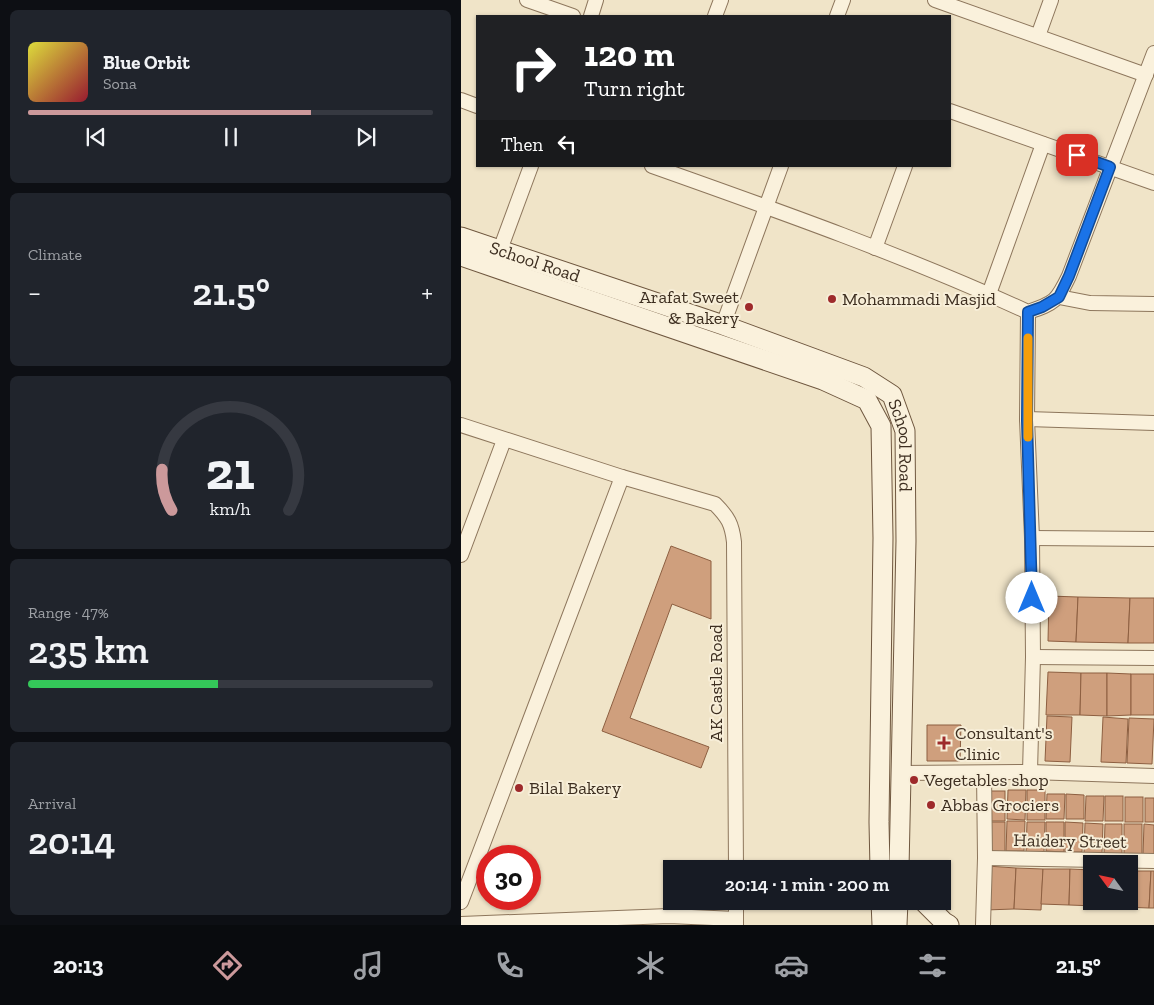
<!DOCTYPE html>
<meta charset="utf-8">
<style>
:root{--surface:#171b24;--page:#20242c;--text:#f1f3f6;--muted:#9ea1a6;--line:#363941;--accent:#cc999b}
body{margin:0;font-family:"Zilla Slab",serif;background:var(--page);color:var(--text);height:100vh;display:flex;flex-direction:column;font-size:19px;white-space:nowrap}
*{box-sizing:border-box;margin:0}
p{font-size:16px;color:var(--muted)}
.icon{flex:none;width:28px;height:28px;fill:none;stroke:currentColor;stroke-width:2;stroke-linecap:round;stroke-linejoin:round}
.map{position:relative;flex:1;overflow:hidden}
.side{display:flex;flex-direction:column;gap:10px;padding:10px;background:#0d0f14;width:461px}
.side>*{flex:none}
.banner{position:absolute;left:15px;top:15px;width:475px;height:152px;border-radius:0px;box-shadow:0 1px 4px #0004;background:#202124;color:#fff;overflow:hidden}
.needle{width:32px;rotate:303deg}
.fabs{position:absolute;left:622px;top:855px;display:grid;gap:10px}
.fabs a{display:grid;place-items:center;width:55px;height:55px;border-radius:0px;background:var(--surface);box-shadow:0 1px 4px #0004;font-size:25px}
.speed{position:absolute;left:15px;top:845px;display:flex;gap:10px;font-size:25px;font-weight:700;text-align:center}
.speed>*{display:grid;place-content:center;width:65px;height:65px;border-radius:50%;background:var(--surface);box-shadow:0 1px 4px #0004;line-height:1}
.speed .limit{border:8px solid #d22;background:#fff;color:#111}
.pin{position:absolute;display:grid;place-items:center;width:42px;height:42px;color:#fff;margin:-21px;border-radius:10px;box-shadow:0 2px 8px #0006}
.me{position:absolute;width:55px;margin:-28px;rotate:0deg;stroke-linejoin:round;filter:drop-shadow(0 0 4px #0008)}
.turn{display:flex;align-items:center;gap:18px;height:105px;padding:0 25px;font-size:22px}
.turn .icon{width:65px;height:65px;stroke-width:2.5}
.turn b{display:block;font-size:35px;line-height:42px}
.then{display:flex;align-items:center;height:48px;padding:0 25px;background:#0003;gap:10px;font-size:19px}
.big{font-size:38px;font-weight:600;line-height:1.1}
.side .tile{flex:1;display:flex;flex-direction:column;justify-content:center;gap:8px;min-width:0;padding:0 18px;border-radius:8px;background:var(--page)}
.side .dial{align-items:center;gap:0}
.dial svg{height:130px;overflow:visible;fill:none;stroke:var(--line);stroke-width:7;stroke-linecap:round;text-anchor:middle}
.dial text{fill:var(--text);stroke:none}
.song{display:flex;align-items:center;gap:15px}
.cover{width:60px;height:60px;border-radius:8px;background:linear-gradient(135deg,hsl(60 70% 55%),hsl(350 70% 35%))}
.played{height:5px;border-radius:2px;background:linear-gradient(90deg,var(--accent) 70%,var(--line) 70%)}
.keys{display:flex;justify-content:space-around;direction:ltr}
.heat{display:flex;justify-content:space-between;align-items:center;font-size:28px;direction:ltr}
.charge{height:8px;border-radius:4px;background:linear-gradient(90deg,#34c759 47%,var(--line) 0)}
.trip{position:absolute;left:202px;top:860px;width:288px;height:50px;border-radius:0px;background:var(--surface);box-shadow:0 1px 4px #0004;font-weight:600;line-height:50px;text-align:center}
.menu{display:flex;height:80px;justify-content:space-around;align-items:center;background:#090b0e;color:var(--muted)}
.menu .icon{width:35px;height:35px}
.menu .selected{color:var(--accent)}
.menu b{font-size:22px;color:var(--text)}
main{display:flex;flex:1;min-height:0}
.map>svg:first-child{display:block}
</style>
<main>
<section class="side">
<div class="tile">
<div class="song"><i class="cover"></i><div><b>Blue Orbit</b><p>Sona</p></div></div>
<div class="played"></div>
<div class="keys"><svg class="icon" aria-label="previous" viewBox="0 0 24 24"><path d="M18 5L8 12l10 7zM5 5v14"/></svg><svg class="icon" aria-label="pause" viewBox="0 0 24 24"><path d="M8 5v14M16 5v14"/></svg><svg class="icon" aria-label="next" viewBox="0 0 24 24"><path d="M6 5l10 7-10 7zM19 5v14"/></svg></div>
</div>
<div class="tile"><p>Climate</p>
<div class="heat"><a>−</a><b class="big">21.5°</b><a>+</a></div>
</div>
<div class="tile dial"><svg viewBox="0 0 100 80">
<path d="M14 69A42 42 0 1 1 86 69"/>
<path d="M14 69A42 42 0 0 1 8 44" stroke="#cc999b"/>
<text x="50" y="56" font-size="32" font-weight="700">21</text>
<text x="50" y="72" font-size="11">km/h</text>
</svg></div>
<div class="tile"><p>Range · 47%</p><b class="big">235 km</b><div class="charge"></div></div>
<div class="tile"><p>Arrival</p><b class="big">20:14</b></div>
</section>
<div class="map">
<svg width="693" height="925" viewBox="0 0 693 925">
<rect width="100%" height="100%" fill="#f0e4c8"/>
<g fill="#cf9f7d" stroke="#8d5f41">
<polygon points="210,546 250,561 250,619 211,604 169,718 248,747 240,768 141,731"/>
<polygon points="588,596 617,597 615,642 587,641"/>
<polygon points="617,597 669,598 667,643 615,642"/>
<polygon points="669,598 693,598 693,643 667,643"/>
<polygon points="587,672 620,673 619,715 585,715"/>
<polygon points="620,673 646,673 646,716 619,715"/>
<polygon points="646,673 670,674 670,715 646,716"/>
<rect x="670" y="674" width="23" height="41"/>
<polygon points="586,716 611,717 609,762 584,761"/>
<polygon points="642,717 667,719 665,763 640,762"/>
<polygon points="668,718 693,719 691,764 666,763"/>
<polygon points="466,725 500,725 499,761 466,761"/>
<polygon points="547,790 565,790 564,820 546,819"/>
<rect x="566" y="790" width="18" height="30"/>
<rect x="526" y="791" width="18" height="30"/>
<polygon points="586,794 604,794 603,819 585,819"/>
<polygon points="605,794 623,795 623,819 605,819"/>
<polygon points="625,796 643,796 642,821 624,821"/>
<rect x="644" y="796" width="18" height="25"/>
<rect x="664" y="797" width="18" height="25"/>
<rect x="684" y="798" width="9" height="24"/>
<polygon points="546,821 564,821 563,851 545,851"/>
<polygon points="526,822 544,822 544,852 526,851"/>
<polygon points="566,822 584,822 583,852 565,852"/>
<polygon points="585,822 603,822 603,852 585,851"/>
<polygon points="604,822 622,823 621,852 604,852"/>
<polygon points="624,823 642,824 641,853 623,853"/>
<polygon points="644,824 661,824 661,854 643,853"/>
<rect x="663" y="824" width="18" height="30"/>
<polygon points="683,824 693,825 693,854 682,854"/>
<polygon points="526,866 555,868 553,909 524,910"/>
<polygon points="555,868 582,869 580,910 553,909"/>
<polygon points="582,869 609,869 608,905 580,904"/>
<polygon points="609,869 631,870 631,901 635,901 635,906 608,905"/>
<polygon points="669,871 690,871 688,908 662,907 662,901 669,901"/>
<polygon points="690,871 693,871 693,908 688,908"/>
<polygon points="635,901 662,901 662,907 635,906"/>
</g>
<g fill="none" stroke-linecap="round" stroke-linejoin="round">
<defs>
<g id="street">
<polyline points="66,0 112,16"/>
<polyline points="474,0 685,75"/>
<polyline points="130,16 135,0"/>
<polyline points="254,16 260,0"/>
<polyline points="376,16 382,0"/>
<polyline points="577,36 590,0"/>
<polyline points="0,100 16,106"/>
<polyline points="489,111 693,183"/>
<path d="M 191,166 C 318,211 445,256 567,312 C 594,303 596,301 608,276 L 693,53"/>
<polyline points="414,248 444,166"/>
<polyline points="39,250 70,166"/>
<polyline points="528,294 582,144"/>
<polyline points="598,297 629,303 693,304"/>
<polyline points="567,312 566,419 571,538 572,657 569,772"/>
<polyline points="262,325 320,166"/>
<polyline points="566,419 693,423"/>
<path d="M 0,425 L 161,477 L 254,504 C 267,517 271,524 273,542 L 275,869"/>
<polyline points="571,538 693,539"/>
<polyline points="0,555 43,440"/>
<polyline points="572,657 693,658"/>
<polyline points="440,773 569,772 693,776"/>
<polyline points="524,858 693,861"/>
<polyline points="275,901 275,925"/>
<polyline points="0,902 161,477"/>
<polyline points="0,924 208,916 275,919"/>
<polyline points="522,925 524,858 523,773"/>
</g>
<g id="secondary">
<path id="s1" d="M 0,237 L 262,325 L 403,377 L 431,395 L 444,431 L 445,541 L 438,869"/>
<polyline points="0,256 362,380 406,400 420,426 422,538 418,822 419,869"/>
<polyline points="420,901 421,925"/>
<polyline points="462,901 483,922 488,925"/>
<polyline points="436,925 437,901"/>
</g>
</defs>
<use href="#street" stroke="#8d765c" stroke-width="16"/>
<use href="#secondary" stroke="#6f573f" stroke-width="21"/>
<use href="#street" stroke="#faf1dc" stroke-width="14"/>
<use href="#secondary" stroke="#faf1dc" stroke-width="19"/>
</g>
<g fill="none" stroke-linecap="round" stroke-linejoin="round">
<defs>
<polyline id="route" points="571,598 566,420 567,312 581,307 598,297 608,276 649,167 616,155"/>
</defs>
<use href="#route" stroke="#114b97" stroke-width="12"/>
<use href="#route" stroke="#1a73e8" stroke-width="9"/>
<polyline stroke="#f59e0b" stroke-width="9" points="567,437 567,338"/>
</g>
<g fill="#9e2a2b" stroke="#f7eed8" stroke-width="2">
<circle cx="371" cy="299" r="5"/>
<circle cx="288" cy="307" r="5"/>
<path d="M480.5 735.5h5v5h5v5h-5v5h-5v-5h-5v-5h5z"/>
<circle cx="453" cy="780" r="5"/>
<circle cx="58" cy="788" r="5"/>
<circle cx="470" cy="805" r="5"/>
</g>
<g text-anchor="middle" stroke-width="4" stroke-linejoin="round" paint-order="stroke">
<g font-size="18" fill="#3d2e20" stroke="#f7eed8">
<text dy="6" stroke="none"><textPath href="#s1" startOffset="78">School Road</textPath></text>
<text dy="6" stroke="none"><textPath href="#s1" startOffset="512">School Road</textPath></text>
<text transform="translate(255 683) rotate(-90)" y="6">AK Castle Road</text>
<text transform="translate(609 841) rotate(1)" y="6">Haidery Street</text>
</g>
<g font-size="18" fill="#3d2e20" stroke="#f7eed8" text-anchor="start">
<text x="278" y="303" text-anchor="end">Arafat Sweet<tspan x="278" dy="21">&amp; Bakery</tspan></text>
<text x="381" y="305">Mohammadi Masjid</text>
<text x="494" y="739">Consultant's<tspan x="494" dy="21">Clinic</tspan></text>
<text x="463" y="786">Vegetables shop</text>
<text x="68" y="794">Bilal Bakery</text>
<text x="480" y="811">Abbas Grociers</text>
</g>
</g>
</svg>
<div class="fabs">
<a><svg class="needle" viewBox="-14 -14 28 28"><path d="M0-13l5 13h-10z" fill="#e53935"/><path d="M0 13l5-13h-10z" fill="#9ea1a6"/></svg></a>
</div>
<div class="speed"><div class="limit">30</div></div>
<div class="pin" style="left:616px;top:155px;background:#d93025"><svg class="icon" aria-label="arrive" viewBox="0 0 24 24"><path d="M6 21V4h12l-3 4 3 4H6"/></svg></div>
<svg class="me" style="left:571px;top:598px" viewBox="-20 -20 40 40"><circle r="19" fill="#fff"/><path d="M0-13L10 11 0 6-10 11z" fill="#1a73e8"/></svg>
<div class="trip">20:14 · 1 min · 200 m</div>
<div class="banner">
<div class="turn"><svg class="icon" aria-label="right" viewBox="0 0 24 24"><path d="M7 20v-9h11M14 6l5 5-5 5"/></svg><div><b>120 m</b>Turn right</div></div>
<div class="then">Then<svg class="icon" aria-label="left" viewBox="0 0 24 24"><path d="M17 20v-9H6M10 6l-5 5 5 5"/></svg></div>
</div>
</div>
</main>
<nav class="menu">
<b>20:13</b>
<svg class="icon selected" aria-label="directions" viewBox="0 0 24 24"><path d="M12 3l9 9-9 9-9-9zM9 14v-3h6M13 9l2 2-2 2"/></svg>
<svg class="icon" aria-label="music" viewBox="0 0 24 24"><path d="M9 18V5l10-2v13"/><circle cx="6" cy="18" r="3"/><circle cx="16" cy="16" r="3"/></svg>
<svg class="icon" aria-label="phone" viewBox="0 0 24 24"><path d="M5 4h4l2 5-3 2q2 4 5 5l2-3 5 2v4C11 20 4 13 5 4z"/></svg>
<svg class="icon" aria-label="climate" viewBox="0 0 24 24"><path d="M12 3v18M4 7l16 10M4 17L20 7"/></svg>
<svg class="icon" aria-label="car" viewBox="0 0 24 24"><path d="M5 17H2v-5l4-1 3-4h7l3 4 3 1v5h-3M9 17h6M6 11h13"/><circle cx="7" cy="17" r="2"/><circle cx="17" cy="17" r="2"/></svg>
<svg class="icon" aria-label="filters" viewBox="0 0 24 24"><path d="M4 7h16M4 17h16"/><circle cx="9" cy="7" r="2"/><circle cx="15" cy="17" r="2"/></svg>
<b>21.5°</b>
</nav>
